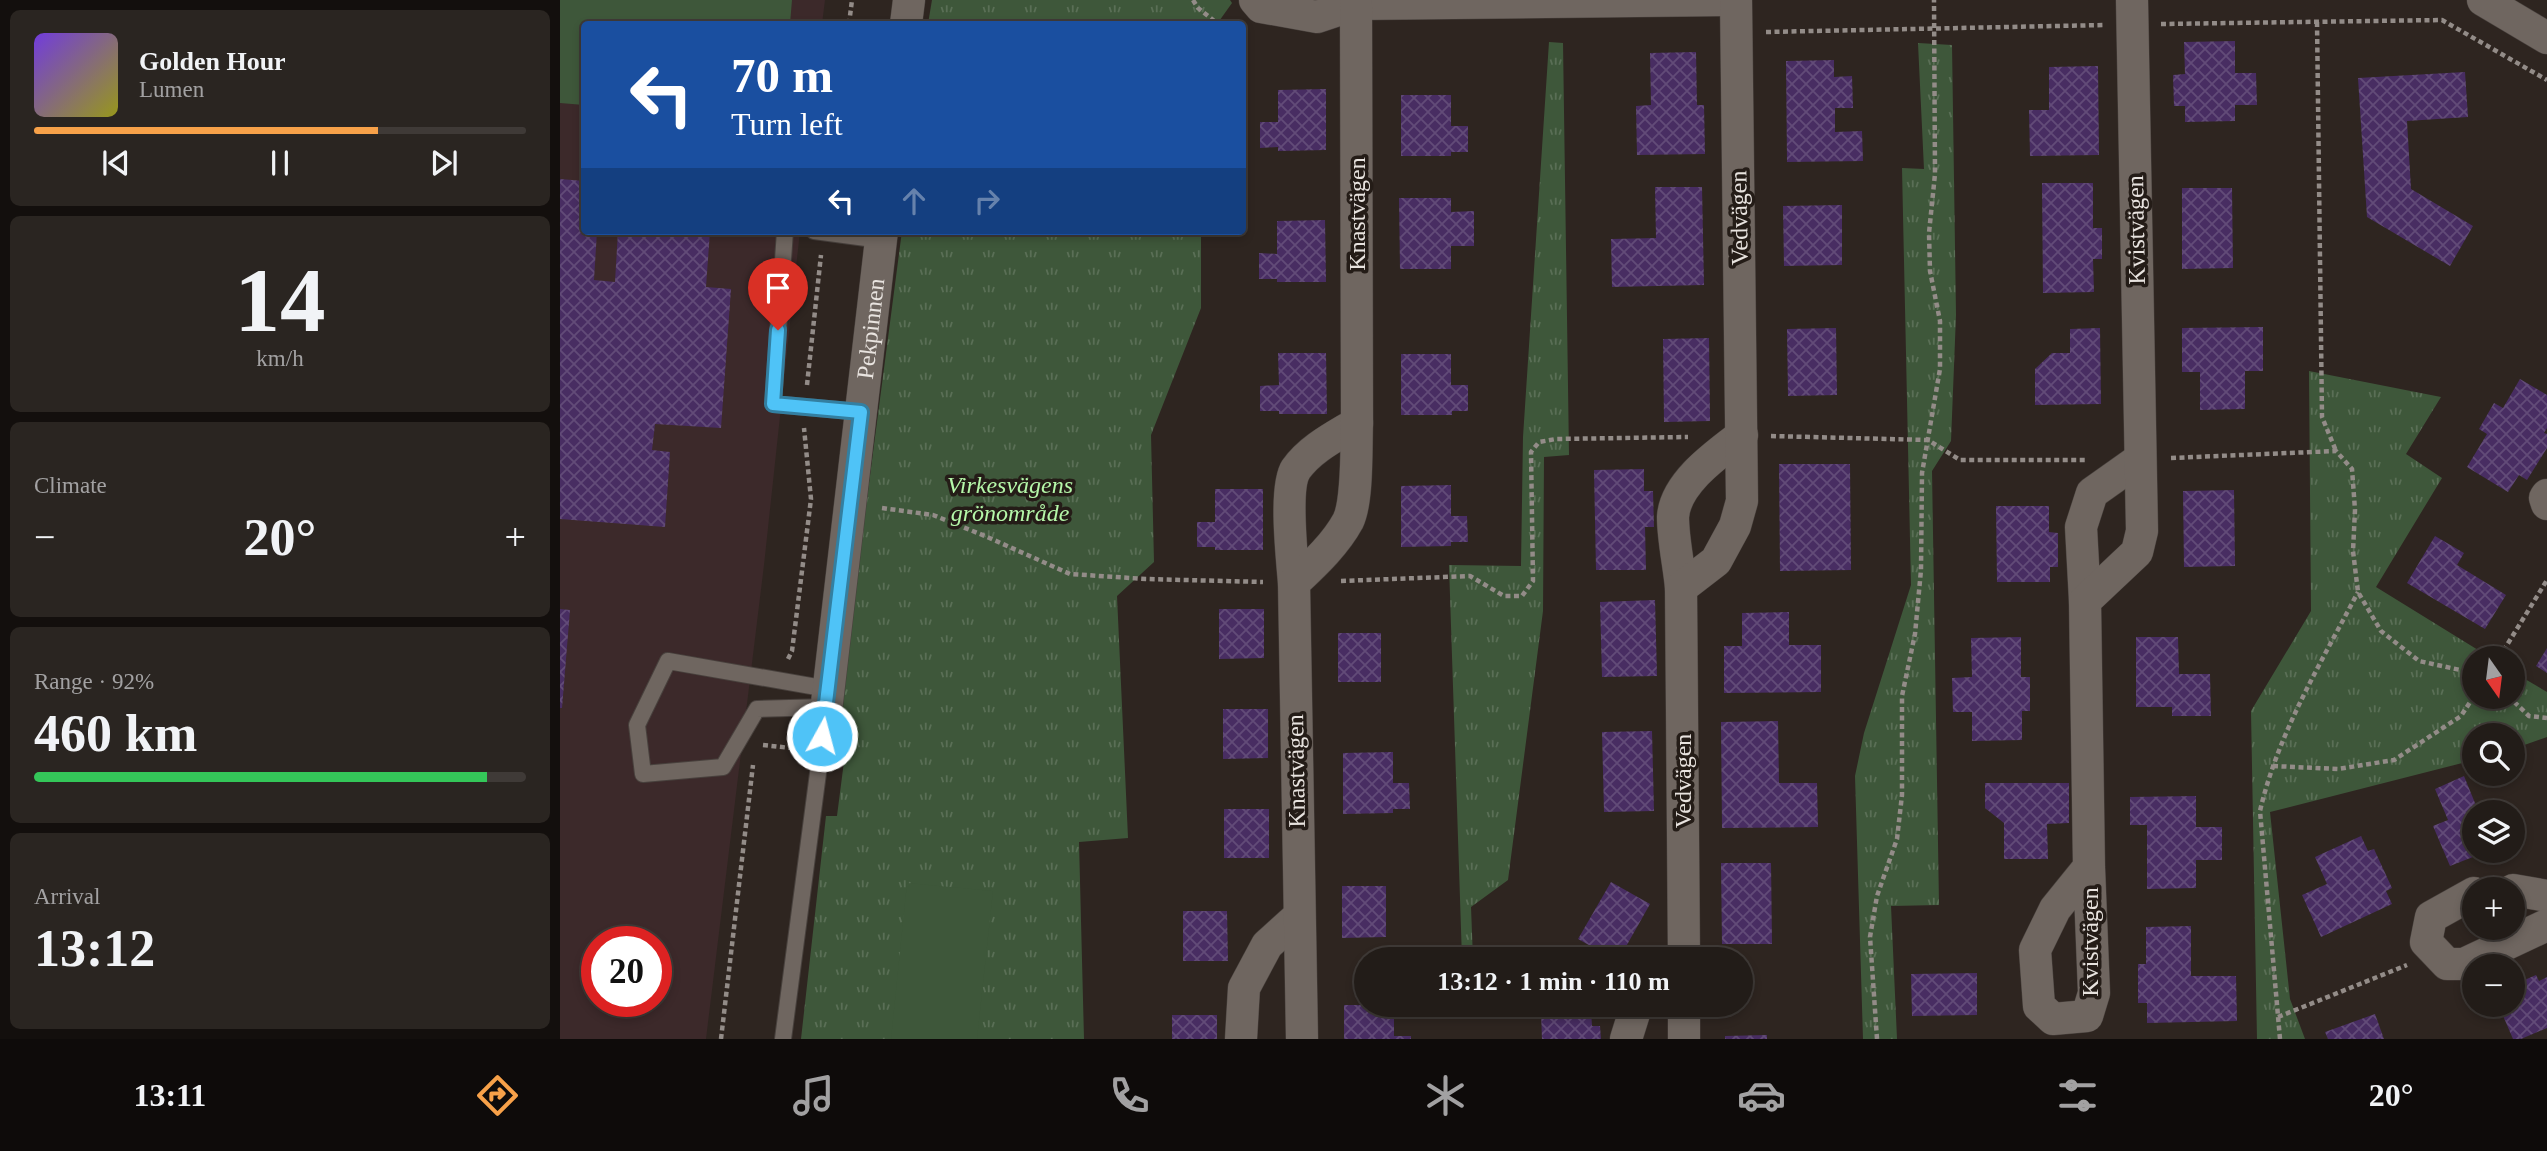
<!DOCTYPE html>
<meta charset="utf-8">
<style>
:root{--surface:#221c18;--page:#2a2521;--text:#f1f3f6;--muted:#a2a1a2;--line:#3f3a37;--accent:#f7a149}
body{margin:0;font-family:Georgia,serif;background:var(--page);color:var(--text);height:100vh;display:flex;flex-direction:column;font-size:26px;white-space:nowrap}
*{box-sizing:border-box;margin:0}
p{font-size:23px;color:var(--muted)}
.icon{flex:none;width:38px;height:38px;fill:none;stroke:currentColor;stroke-width:2;stroke-linecap:round;stroke-linejoin:round}
.map{position:relative;flex:1;overflow:hidden}
.details{display:flex;flex-direction:column;gap:10px;padding:10px;background:#130f0d;width:560px}
.details>*{flex:none}
.banner{position:absolute;left:21px;top:21px;width:665px;height:214px;border-radius:7px;box-shadow:0 4px 10px #0003,0 0 0 2px var(--line);background:#1a4fa0;color:#fff;overflow:hidden}
.needle{width:46px;rotate:166deg}
.fabs{position:absolute;left:1902px;top:646px;display:grid;gap:14px}
.fabs a{display:grid;place-items:center;width:63px;height:63px;border-radius:50%;background:var(--surface);box-shadow:0 4px 10px #0003,0 0 0 2px var(--line);font-size:35px}
.speed{position:absolute;left:21px;top:926px;display:flex;gap:14px;font-size:35px;font-weight:700;text-align:center}
.speed>*{display:grid;place-content:center;width:91px;height:91px;border-radius:50%;background:var(--surface);box-shadow:0 4px 10px #0003,0 0 0 2px var(--line);line-height:1}
.speed .limit{border:10px solid #d22;background:#fff;color:#111}
.pin{position:absolute;display:grid;place-items:center;width:60px;height:60px;color:#fff;margin:-72px -30px;border-radius:50% 50% 50% 0;rotate:-45deg;box-shadow:0 0 7px #0007}
.pin .icon{rotate:45deg}
.me{position:absolute;width:77px;margin:-38px;rotate:7deg;stroke-linejoin:round;filter:drop-shadow(0 0 5px #0008)}
.turn{display:flex;align-items:center;gap:24px;height:147px;padding:0 35px;font-size:32px}
.turn .icon{width:91px;height:91px;stroke-width:2.5}
.turn b{display:block;font-size:49px;line-height:60px}
.lanes{display:flex;align-items:center;height:66px;padding:0 35px;background:#0003;justify-content:center;gap:35px;direction:ltr}
.lanes .off{opacity:.35}
.big{font-size:52px;font-weight:700;line-height:1.1}
.details .card{flex:1;display:flex;flex-direction:column;justify-content:center;gap:10px;min-width:0;padding:0 24px;border-radius:10px;background:var(--page)}
.details .dial{align-items:center;gap:0}
.dial b{font-size:91px;line-height:1}
.song{display:flex;align-items:center;gap:21px}
.cover{width:84px;height:84px;border-radius:10px;background:linear-gradient(135deg,hsl(260 70% 55%),hsl(60 70% 35%))}
.played{height:7px;border-radius:4px;background:linear-gradient(90deg,var(--accent) 70%,var(--line) 70%)}
.keys{display:flex;justify-content:space-around;direction:ltr}
.heat{display:flex;justify-content:space-between;align-items:center;font-size:38px;direction:ltr}
.charge{height:10px;border-radius:5px;background:linear-gradient(90deg,#34c759 92%,var(--line) 0)}
.trip{position:absolute;left:794px;top:947px;width:399px;height:70px;border-radius:35px;background:var(--surface);box-shadow:0 4px 10px #0003,0 0 0 2px var(--line);font-weight:700;line-height:70px;text-align:center}
.dock{display:flex;height:112px;justify-content:space-around;align-items:center;background:#0e0b0a;color:var(--muted)}
.dock .icon{width:49px;height:49px}
.dock .on{color:var(--accent)}
.dock b{font-size:32px;color:var(--text)}
main{display:flex;flex:1;min-height:0}
.map>svg:first-child{display:block}
</style>
<main>
<section class="details">
<div class="card">
<div class="song"><i class="cover"></i><div><b>Golden Hour</b><p>Lumen</p></div></div>
<div class="played"></div>
<div class="keys"><svg class="icon" aria-label="previous" viewBox="0 0 24 24"><path d="M18 5L8 12l10 7zM5 5v14"/></svg><svg class="icon" aria-label="pause" viewBox="0 0 24 24"><path d="M8 5v14M16 5v14"/></svg><svg class="icon" aria-label="next" viewBox="0 0 24 24"><path d="M6 5l10 7-10 7zM19 5v14"/></svg></div>
</div>
<div class="card dial"><b>14</b><p>km/h</p></div>
<div class="card"><p>Climate</p>
<div class="heat"><a>−</a><b class="big">20°</b><a>+</a></div>
</div>
<div class="card"><p>Range · 92%</p><b class="big">460 km</b><div class="charge"></div></div>
<div class="card"><p>Arrival</p><b class="big">13:12</b></div>
</section>
<div class="map">
<svg width="1987" height="1039" viewBox="0 0 1987 1039">
<defs>
<pattern id="park-tufts" width="24" height="20" patternUnits="userSpaceOnUse" patternTransform="scale(1.75)"><rect width="24" height="20" fill="#3e573a"/><path d="M3 7l-1-3M5 7V3M7 7l1-3M15 17l-1-3M17 17v-4M19 17l1-3" fill="none" stroke="#5a6f56"/></pattern>
<pattern id="building-cross-hatch" width="8" height="8" patternUnits="userSpaceOnUse" patternTransform="scale(1.75)"><rect width="8" height="8" fill="#482d62"/><path d="M0 0l8 8M0 8l8-8" fill="none" stroke="#624b78"/></pattern>
</defs>
<rect width="100%" height="100%" fill="#2e2520"/>
<path fill="#3c292a" fill-rule="evenodd" d="M 0,0 L 265,0 L 262,24 L 24,24 L 24,231 L 240,231 L 204,565 L 146,1039 L 0,1039 ZM 37,942 L 96,942 L 96,1001 L 37,1001 Z"/>
<g fill="url(#park-tufts)">
<polygon points="372,0 670,0 672,3 657,24 368,24"/>
<polygon points="989,42 1003,43 1009,455 984,457 983,611 948,880 911,907 913,959 902,959 889,565 961,566 963,437"/>
<polygon points="1358,43 1392,45 1396,315 1391,441 1372,471 1379,905 1331,906 1337,1039 1303,1039 1295,776 1304,733 1351,585 1342,168 1364,169"/>
<polygon points="342,231 641,231 641,308 591,435 594,562 557,596 568,838 519,842 524,1039 241,1039 266,816 277,816 286,746 275,743"/>
<polygon points="1749,371 1881,397 1846,454 1882,478 1816,587 1931,658 1914,658 1914,696 1953,696 1953,672 1987,692 1987,737 1953,749 1953,735 1914,735 1914,760 1710,812 1730,999 1745,1039 1697,1039 1691,711 1751,611"/>
</g>
<g fill="#3e573a">
<polygon points="0,0 232,0 230,24 24,24 24,105 0,103"/>
<polygon points="347,883 433,891 417,1039 331,1039"/>
</g>
<g fill="url(#building-cross-hatch)">
<polygon points="1675,41 1675,73 1696,73 1697,105 1675,105 1675,121 1625,122 1625,106 1614,106 1613,75 1625,74 1624,42"/>
<polygon points="1136,52 1137,105 1144,105 1145,154 1077,155 1076,106 1091,105 1090,53"/>
<polygon points="1274,60 1274,77 1292,76 1293,108 1275,108 1275,132 1302,131 1303,161 1227,162 1226,61"/>
<polygon points="1538,66 1539,155 1470,156 1469,110 1489,110 1489,67"/>
<polygon points="1905,72 1908,117 1847,121 1851,189 1913,226 1890,266 1807,217 1798,78"/>
<polygon points="766,89 766,150 718,151 718,147 700,148 700,122 718,122 718,90"/>
<polygon points="841,95 891,95 891,126 908,126 908,152 891,152 891,156 841,156"/>
<polygon points="0,179 24,181 24,231 37,231 34,280 55,282 58,231 150,231 146,287 171,289 161,428 95,424 92,450 110,452 105,527 0,519"/>
<polygon points="1482,183 1533,183 1533,228 1542,228 1542,259 1533,259 1534,292 1483,293"/>
<polygon points="1095,187 1142,187 1144,285 1052,287 1051,239 1096,238"/>
<polygon points="1622,188 1672,188 1673,268 1622,269"/>
<polygon points="839,198 891,198 891,212 914,211 914,246 891,246 891,269 840,269"/>
<polygon points="1282,205 1282,265 1224,266 1223,206"/>
<polygon points="765,220 766,282 717,282 717,279 699,279 699,253 717,254 717,221"/>
<polygon points="1703,327 1703,371 1685,371 1685,409 1640,410 1640,372 1622,372 1622,328"/>
<polygon points="1276,328 1277,395 1228,396 1227,329"/>
<polygon points="1540,328 1541,404 1475,405 1475,369 1492,353 1510,353 1510,329"/>
<polygon points="1149,338 1150,421 1104,422 1103,339"/>
<polygon points="718,353 766,353 767,414 719,414 719,411 700,411 700,386 719,385"/>
<polygon points="841,354 891,354 891,385 908,385 908,411 892,411 892,415 841,415"/>
<polygon points="1960,379 1987,395 1987,428 1984,433 1987,434 1987,448 1967,480 1959,475 1948,492 1907,467 1927,434 1919,429 1934,403 1943,408"/>
<polygon points="1219,464 1290,464 1291,570 1220,571"/>
<polygon points="1084,469 1084,491 1093,491 1094,527 1085,527 1086,570 1036,570 1034,470"/>
<polygon points="891,485 891,516 907,516 908,542 891,542 891,546 841,547 841,486"/>
<polygon points="655,489 703,489 703,550 655,550 655,547 637,547 637,522 655,522"/>
<polygon points="1674,490 1675,566 1624,567 1623,491"/>
<polygon points="1436,506 1489,506 1489,532 1498,533 1498,567 1490,567 1490,582 1437,582"/>
<polygon points="1875,536 1904,553 1897,565 1946,595 1925,629 1847,583"/>
<polygon points="1095,600 1097,676 1042,677 1040,602"/>
<polygon points="0,609 10,610 2,708 0,708"/>
<polygon points="659,609 704,609 704,658 659,659"/>
<polygon points="1229,612 1229,645 1261,645 1261,692 1164,693 1164,646 1182,646 1182,613"/>
<rect x="778" y="633" width="43" height="49"/>
<polygon points="1461,637 1461,677 1470,677 1470,711 1462,711 1462,740 1412,741 1412,712 1393,712 1392,678 1412,677 1411,638"/>
<polygon points="1576,637 1618,637 1619,674 1650,674 1651,716 1612,716 1612,707 1576,707"/>
<polygon points="1987,648 1987,673 1976,666"/>
<polygon points="663,709 708,709 708,758 663,759"/>
<polygon points="1218,721 1219,783 1257,783 1258,827 1162,828 1161,722"/>
<polygon points="1092,731 1094,811 1044,812 1042,732"/>
<polygon points="833,752 833,783 849,783 850,809 833,809 833,813 783,814 783,753"/>
<polygon points="1904,776 1917,808 1936,800 1941,812 1914,812 1914,850 1928,851 1890,866 1873,826 1888,820 1875,789"/>
<polygon points="1425,783 1509,783 1509,823 1487,824 1488,859 1444,859 1444,823 1425,808"/>
<polygon points="1636,796 1636,827 1662,827 1662,860 1636,860 1636,888 1587,889 1587,825 1570,825 1570,797"/>
<rect x="664" y="809" width="45" height="49"/>
<polygon points="1801,836 1808,851 1814,849 1832,888 1826,891 1832,904 1761,937 1742,895 1767,884 1755,857"/>
<polygon points="1161,863 1211,863 1212,944 1162,944"/>
<polygon points="1051,882 1090,904 1059,959 1054,959 1018,939"/>
<polygon points="782,886 826,886 826,937 782,938"/>
<polygon points="623,911 667,911 668,961 623,961"/>
<polygon points="1631,926 1631,976 1676,976 1677,1021 1587,1023 1587,1003 1578,1003 1578,964 1586,964 1586,927"/>
<polygon points="1417,973 1417,1015 1352,1016 1351,974"/>
<polygon points="1976,975 1979,981 1987,977 1987,1028 1961,1039 1953,1039 1938,1004 1953,1004 1953,985"/>
<polygon points="784,1005 834,1005 834,1036 851,1036 851,1039 784,1039"/>
<polygon points="1031,1010 1032,1026 1040,1026 1041,1039 982,1039 981,1013"/>
<polygon points="1815,1014 1824,1039 1768,1039 1765,1032"/>
<rect x="612" y="1015" width="45" height="24"/>
<polygon points="1207,1035 1207,1039 1165,1039 1165,1036"/>
</g>
<g fill="none" stroke-linecap="round" stroke-linejoin="round">
<defs>
<g id="lane">
<polyline points="225,231 213,404 301,412"/>
<polyline points="254,231 321,240"/>
<polyline points="266,707 197,709 163,767 83,774 77,725 108,661 268,689"/>
<polyline points="223,1039 265,720"/>
</g>
<g id="street">
<polyline points="695,0 701,7 757,17 796,4 1169,0"/>
<polyline points="1923,0 1987,38"/>
<polyline points="346,24 349,0"/>
<polyline points="1987,495 1985,498 1987,504"/>
<path d="M 734,583 C 732,559 724,487 736,469 C 751,448 776,436 797,423"/>
<path d="M 1121,588 C 1119,565 1113,540 1113,517 C 1115,483 1157,454 1182,435"/>
<polyline points="1525,601 1521,527 1532,493 1580,459"/>
<path id="s1" d="M 265,720 L 322,231"/>
<polyline points="1529,867 1495,909 1475,950 1479,1006 1493,1019 1527,1016 1534,993 1529,867 1525,601 1577,552 1582,531 1572,0"/>
<polyline points="1953,890 1987,896"/>
<polyline points="1914,893 1871,917 1866,942 1887,964 1904,964 1987,925"/>
<polyline points="1124,959 1121,588 1156,561 1175,526 1182,501 1176,0"/>
<polyline points="1124,1004 1124,1039"/>
<polyline points="681,1039 684,988 707,945 738,917"/>
<path d="M 742,1039 L 734,583 C 753,565 775,545 788,521 C 798,501 796,447 797,423 L 796,4"/>
<polyline points="1066,1039 1077,1004"/>
</g>
</defs>
<use href="#lane" stroke="#48413d" stroke-width="18"/>
<use href="#street" stroke="#48413d" stroke-width="33"/>
<g stroke="#938c88" stroke-width="4.5" stroke-dasharray="5 3.5" stroke-linecap="butt">
<polyline points="633,0 638,8 658,24"/>
<polyline points="1757,22 1762,417 1776,451"/>
<polyline points="289,24 292,0"/>
<polyline points="1601,24 1882,20 1987,80"/>
<polyline points="1206,32 1544,25"/>
<polyline points="247,385 261,255"/>
<polyline points="1211,436 1368,440 1400,460 1525,460"/>
<polyline points="1611,458 1776,451 1792,469 1795,510 1793,551 1798,592 1821,631 1859,661 1914,673"/>
<polyline points="322,508 373,515 425,536 510,574 586,579 703,582"/>
<polyline points="781,581 910,576 944,596 962,596 973,581 971,452 979,442 996,439 1128,437"/>
<polyline points="1939,658 1987,580"/>
<polyline points="228,659 232,651 251,499 244,428"/>
<polyline points="1948,696 1969,716 1987,718"/>
<polyline points="203,745 240,749"/>
<polyline points="1713,766 1778,769 1834,760 1901,716 1914,696"/>
<polyline points="1718,1017 1847,965"/>
<polyline points="161,1039 193,765"/>
<polyline points="1317,1039 1310,937 1317,896 1337,839 1342,795 1342,696 1355,634 1361,570 1362,473 1380,369 1380,321 1370,271 1369,233 1375,174 1374,0"/>
<path d="M 1720,1039 L 1700,811 C 1718,733 1761,663 1798,592"/>
</g>
<use href="#lane" stroke="#6f6660" stroke-width="16"/>
<use href="#street" stroke="#6f6660" stroke-width="32"/>
</g>
<g fill="none" stroke-linecap="round" stroke-linejoin="round">
<defs>
<polyline id="route" points="218,330 213,404 301,412 262,736"/>
</defs>
<use href="#route" stroke="#337fa1" stroke-width="18"/>
<use href="#route" stroke="#4fc3f7" stroke-width="12"/>
</g>
<g text-anchor="middle" stroke-width="7" stroke-linejoin="round" paint-order="stroke">
<g font-size="24" fill="#e8e3df" stroke="#241c17">
<text transform="translate(797 214) rotate(-90)" y="8">Knastvägen</text>
<text transform="translate(1179 218) rotate(-91)" y="8">Vedvägen</text>
<text transform="translate(1576 230) rotate(-91)" y="8">Kvistvägen</text>
<text dy="8" stroke="none"><textPath href="#s1" startOffset="394">Pekpinnen</textPath></text>
<text transform="translate(736 771) rotate(-91)" y="8">Knastvägen</text>
<text transform="translate(1123 781) rotate(-90)" y="8">Vedvägen</text>
<text transform="translate(1530 942) rotate(-90)" y="8">Kvistvägen</text>
</g>
<g font-size="24" font-style="italic" fill="#b5f7a9" stroke="#241c17">
<text x="450" y="493">Virkesvägens<tspan x="450" dy="28">grönområde</tspan></text>
</g>
</g>
</svg>
<div class="fabs">
<a><svg class="needle" viewBox="-14 -14 28 28"><path d="M0-13l5 13h-10z" fill="#e53935"/><path d="M0 13l5-13h-10z" fill="#a2a1a2"/></svg></a>
<a><svg class="icon" aria-label="search" viewBox="0 0 24 24"><circle cx="10" cy="10" r="6"/><path d="M15 15l6 6"/></svg></a>
<a><svg class="icon" aria-label="layers" viewBox="0 0 24 24"><path d="M12 4l9 5-9 5-9-5zM3 14l9 5 9-5"/></svg></a>
<a>+</a>
<a>−</a>
</div>
<div class="speed"><div class="limit">20</div></div>
<div class="pin" style="left:218px;top:330px;background:#d93025"><svg class="icon" aria-label="arrive" viewBox="0 0 24 24"><path d="M6 21V4h12l-3 4 3 4H6"/></svg></div>
<svg class="me" style="left:262px;top:736px" viewBox="-20 -20 40 40"><circle r="17" fill="#4fc3f7" stroke="#fff" stroke-width="3"/><path d="M0-11L8 9 0 5-8 9z" fill="#fff"/></svg>
<div class="trip">13:12 · 1 min · 110 m</div>
<div class="banner">
<div class="turn"><svg class="icon" aria-label="left" viewBox="0 0 24 24"><path d="M17 20v-9H6M10 6l-5 5 5 5"/></svg><div><b>70 m</b>Turn left</div></div>
<div class="lanes"><svg class="icon" aria-label="left" viewBox="0 0 24 24"><path d="M17 20v-9H6M10 6l-5 5 5 5"/></svg><svg class="icon off" aria-label="ahead" viewBox="0 0 24 24"><path d="M12 20V5M6 11l6-6 6 6"/></svg><svg class="icon off" aria-label="right" viewBox="0 0 24 24"><path d="M7 20v-9h11M14 6l5 5-5 5"/></svg></div>
</div>
</div>
</main>
<nav class="dock">
<b>13:11</b>
<svg class="icon on" aria-label="directions" viewBox="0 0 24 24"><path d="M12 3l9 9-9 9-9-9zM9 14v-3h6M13 9l2 2-2 2"/></svg>
<svg class="icon" aria-label="music" viewBox="0 0 24 24"><path d="M9 18V5l10-2v13"/><circle cx="6" cy="18" r="3"/><circle cx="16" cy="16" r="3"/></svg>
<svg class="icon" aria-label="phone" viewBox="0 0 24 24"><path d="M5 4h4l2 5-3 2q2 4 5 5l2-3 5 2v4C11 20 4 13 5 4z"/></svg>
<svg class="icon" aria-label="climate" viewBox="0 0 24 24"><path d="M12 3v18M4 7l16 10M4 17L20 7"/></svg>
<svg class="icon" aria-label="car" viewBox="0 0 24 24"><path d="M5 17H2v-5l4-1 3-4h7l3 4 3 1v5h-3M9 17h6M6 11h13"/><circle cx="7" cy="17" r="2"/><circle cx="17" cy="17" r="2"/></svg>
<svg class="icon" aria-label="filters" viewBox="0 0 24 24"><path d="M4 7h16M4 17h16"/><circle cx="9" cy="7" r="2"/><circle cx="15" cy="17" r="2"/></svg>
<b>20°</b>
</nav>
